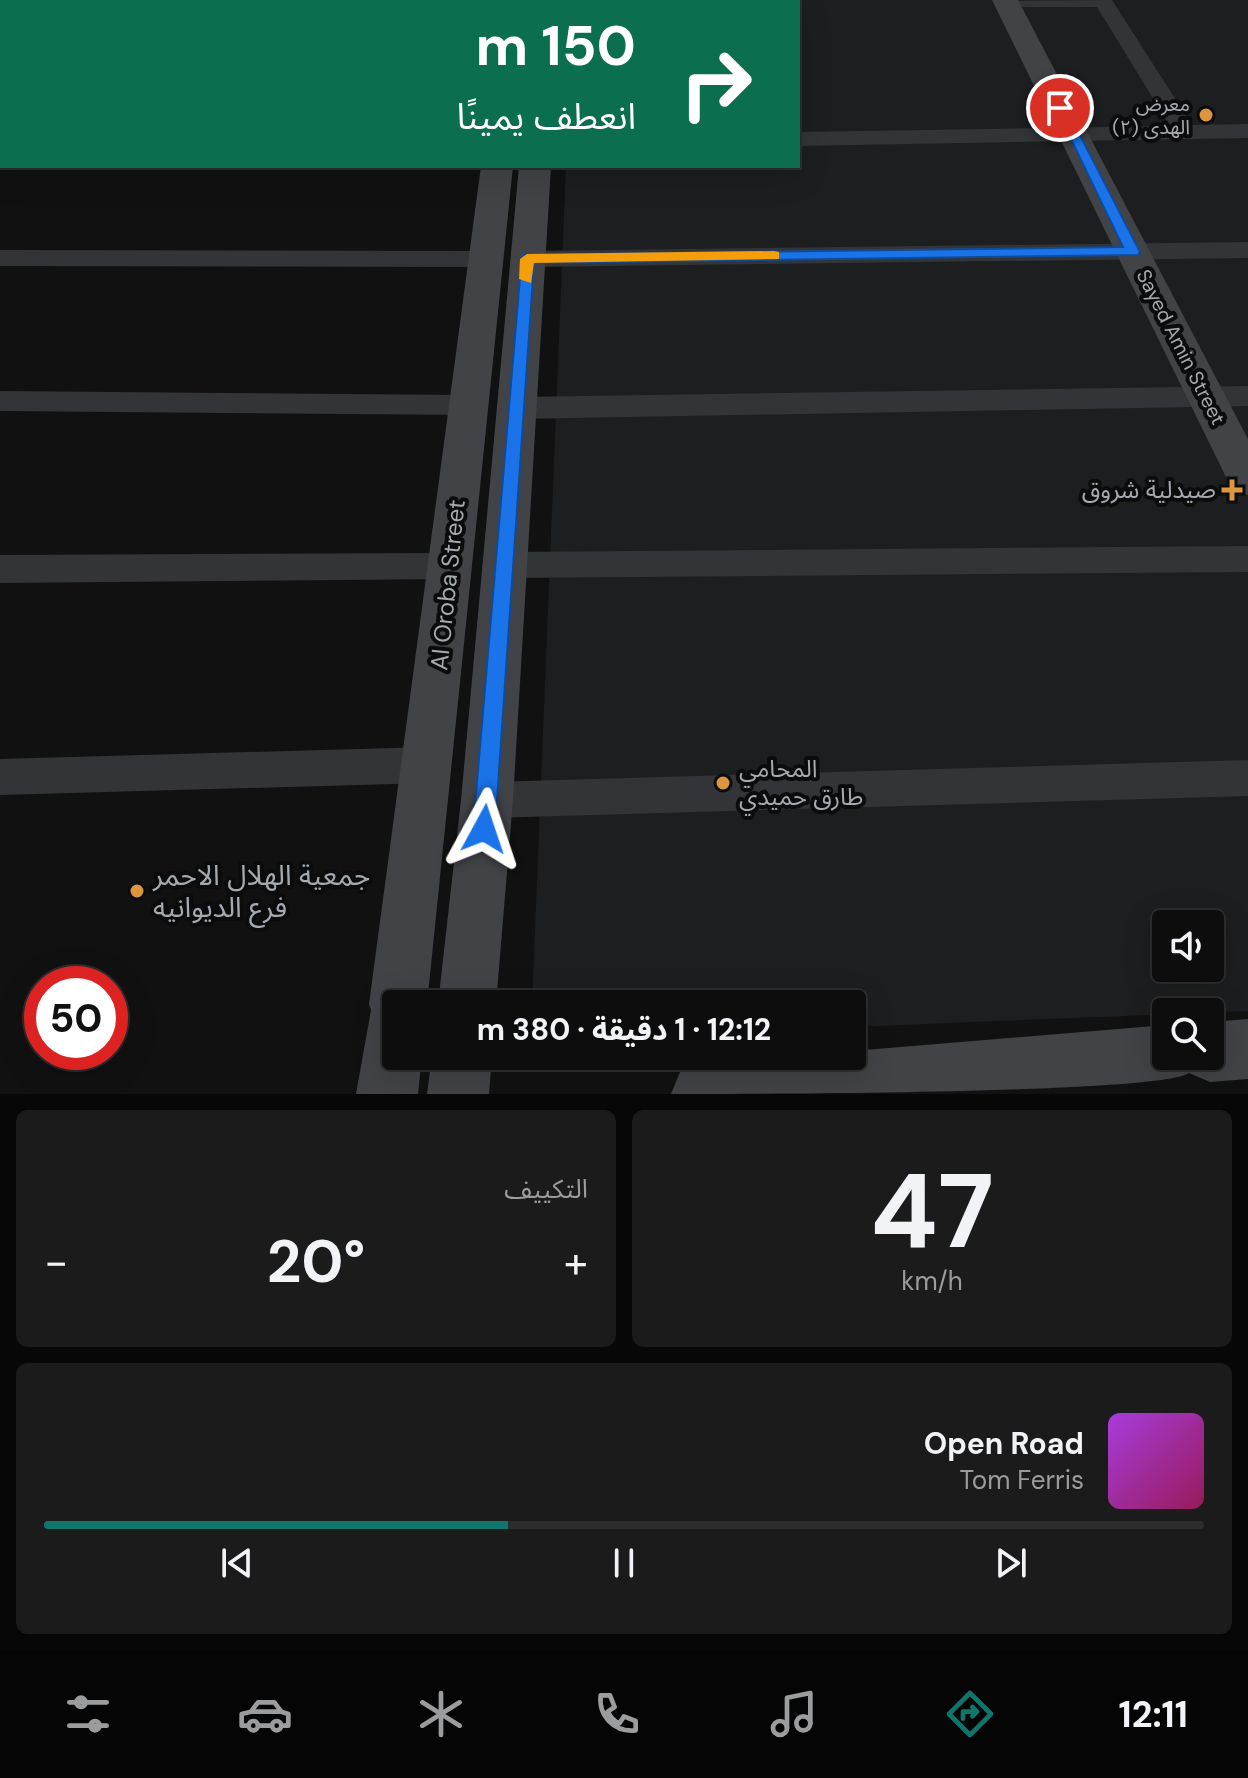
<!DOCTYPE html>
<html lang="ar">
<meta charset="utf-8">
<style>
:root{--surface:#0d0d0e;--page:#1b1b1c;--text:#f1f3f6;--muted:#9a9c9e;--line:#2d2d2e;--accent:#0f766e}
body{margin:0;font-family:"DM Sans","Noto Sans Arabic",sans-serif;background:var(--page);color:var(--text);direction:rtl;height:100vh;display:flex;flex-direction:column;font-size:30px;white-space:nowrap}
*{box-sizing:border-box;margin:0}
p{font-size:26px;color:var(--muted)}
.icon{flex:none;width:44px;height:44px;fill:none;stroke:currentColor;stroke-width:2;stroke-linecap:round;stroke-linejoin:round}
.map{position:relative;height:1094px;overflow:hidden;direction:ltr}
.details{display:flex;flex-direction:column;gap:16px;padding:16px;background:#070708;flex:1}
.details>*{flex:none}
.top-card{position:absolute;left:0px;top:0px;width:800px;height:168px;box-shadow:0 8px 32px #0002,0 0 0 2px var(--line);direction:rtl;background:#0b6e4f;color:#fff;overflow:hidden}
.tools{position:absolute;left:1152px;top:910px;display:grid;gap:16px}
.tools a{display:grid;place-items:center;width:72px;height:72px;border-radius:8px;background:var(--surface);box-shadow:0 8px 32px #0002,0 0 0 2px var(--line);font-size:40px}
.speed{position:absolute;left:24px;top:966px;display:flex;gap:16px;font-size:40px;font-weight:700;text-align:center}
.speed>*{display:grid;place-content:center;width:104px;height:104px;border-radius:50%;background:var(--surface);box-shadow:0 8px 32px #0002,0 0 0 2px var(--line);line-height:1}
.speed .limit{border:12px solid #d22;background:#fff;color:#111}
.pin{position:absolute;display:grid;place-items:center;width:68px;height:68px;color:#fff;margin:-34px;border:4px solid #fff;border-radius:50%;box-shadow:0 2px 8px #0007}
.me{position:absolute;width:88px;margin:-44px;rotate:5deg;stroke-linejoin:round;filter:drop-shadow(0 0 6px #0008)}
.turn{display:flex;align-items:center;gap:28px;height:168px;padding:0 32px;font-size:36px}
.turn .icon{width:104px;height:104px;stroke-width:2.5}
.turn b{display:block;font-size:56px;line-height:68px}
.big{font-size:60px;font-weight:700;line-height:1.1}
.details .widget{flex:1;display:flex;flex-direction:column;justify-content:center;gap:12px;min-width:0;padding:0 28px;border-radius:12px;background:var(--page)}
.details .dial{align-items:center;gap:0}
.dial b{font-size:104px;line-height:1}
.song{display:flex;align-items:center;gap:24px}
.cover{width:96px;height:96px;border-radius:12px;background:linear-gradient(135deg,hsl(280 70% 55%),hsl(330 70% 35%))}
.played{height:8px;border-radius:4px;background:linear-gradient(90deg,var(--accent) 40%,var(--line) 40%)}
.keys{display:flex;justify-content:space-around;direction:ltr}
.heat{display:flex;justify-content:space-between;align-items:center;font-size:44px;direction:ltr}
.details .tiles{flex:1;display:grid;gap:16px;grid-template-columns:1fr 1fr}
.widget:last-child{grid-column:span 2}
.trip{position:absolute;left:382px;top:990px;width:484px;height:80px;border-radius:8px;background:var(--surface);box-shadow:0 8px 32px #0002,0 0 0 2px var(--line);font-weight:700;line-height:80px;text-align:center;direction:rtl}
.menu{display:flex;height:128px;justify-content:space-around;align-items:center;background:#050506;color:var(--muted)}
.menu .icon{width:56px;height:56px}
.menu .current{color:var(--accent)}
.menu b{font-size:36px;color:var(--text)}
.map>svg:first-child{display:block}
</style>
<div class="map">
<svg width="1248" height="1094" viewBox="0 0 1248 1094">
<rect width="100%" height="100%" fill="#111112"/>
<g fill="#1d1e1f" fill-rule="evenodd">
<polygon points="80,0 501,0 79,2"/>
<path d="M 572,0 L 1248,0 L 1248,1011 L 852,1027 L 852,1004 L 532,1004 L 566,166 L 798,166 L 798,2 ZM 1166,924 L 1210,924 L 1210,968 L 1166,968 Z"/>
</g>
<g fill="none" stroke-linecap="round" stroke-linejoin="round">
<g fill="#333437" fill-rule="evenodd">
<polygon points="177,0 235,0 175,2"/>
<rect x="470" y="0" width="10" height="2"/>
</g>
<g fill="#333437" fill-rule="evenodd">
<polygon points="0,0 9,0 11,2 2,2 0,9"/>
<polygon points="1112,0 1192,125 1248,124 1248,138 798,146 798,132 1170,126 1097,7 1005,7 995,1"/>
<rect x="0" y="141" width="2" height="14"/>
<polygon points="1248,242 1248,258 527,267 518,265 514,259 518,253 527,251"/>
<polygon points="0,250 486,251 495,253 499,259 495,265 486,267 0,266"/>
<polygon points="1248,386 1248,406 518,419 508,415 504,408 508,401 518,397"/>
<polygon points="0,391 468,395 478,398 482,405 478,412 468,415 0,411"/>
<polygon points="1248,546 1248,572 504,578 493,575 488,565 493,555 504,552"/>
<polygon points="451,553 462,556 467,566 462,576 451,579 0,583 0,555"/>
<polygon points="428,747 441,752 447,765 441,778 428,783 0,795 0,759"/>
<polygon points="1248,760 1248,796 487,818 474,813 468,800 474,787 487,782"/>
</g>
<g fill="#414347" fill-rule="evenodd">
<rect x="503" y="0" width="26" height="2"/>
<polygon points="992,0 1018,0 1248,439 1248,495 1233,490 1227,479"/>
<polygon points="2,70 2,90 0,91 0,71"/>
<polygon points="481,166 513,166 427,1004 396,1004 396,1056 422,1056 418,1094 356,1094 371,1010 369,1004"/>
<polygon points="519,166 551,166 513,800 496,1004 438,1004 461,800"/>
<path d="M 1248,1019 L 1248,1079 L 1210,1082 L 1189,1073 C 1159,1094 741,1094 671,1094 L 680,1072 C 732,1051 797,1056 852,1056 L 852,1051 L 1166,1025 L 1166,1056 L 1210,1056 L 1210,1022 Z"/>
<polygon points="432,1056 492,1056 489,1094 427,1094"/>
</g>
</g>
<polygon fill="#1a73e8" stroke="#114b97" stroke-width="2" points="1055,106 1066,108 1140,252 1138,255 534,263 495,829 492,837 484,840 476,837 473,829 522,255 1123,247"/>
<polygon fill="#f59e0b" points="774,251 779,252 779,259 534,263 531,283 519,279 520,259 527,254"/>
<g fill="#dd963e" stroke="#0c0c0d" stroke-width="3">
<circle cx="1206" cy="115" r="8"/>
<path d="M1228 478h8v8h8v8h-8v8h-8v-8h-8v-8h8z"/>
<circle cx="723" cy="783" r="8"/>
<circle cx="137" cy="891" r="8"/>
</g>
<g text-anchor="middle" stroke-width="8" stroke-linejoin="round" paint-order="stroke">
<g font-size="20" fill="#a4aab2" stroke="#0c0c0d" text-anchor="end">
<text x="1190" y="111">معرض<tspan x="1190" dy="23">الهدى (٢)</tspan></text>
</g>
<g font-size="20" fill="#a4aab2" stroke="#0c0c0d">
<text transform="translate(1181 347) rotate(63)" y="7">Sayed Amin Street</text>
</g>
<g font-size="24" fill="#a4aab2" stroke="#0c0c0d" text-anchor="end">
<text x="1216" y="498">صيدلية شروق</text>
<text x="739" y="777" text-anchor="start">المحامي<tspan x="739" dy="28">طارق حميدي</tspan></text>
</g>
<g font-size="24" fill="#a4aab2" stroke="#0c0c0d">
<text transform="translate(448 585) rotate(-84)" y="8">Al Oroba Street</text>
</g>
<g font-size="28" fill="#a4aab2" stroke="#0c0c0d" text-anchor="start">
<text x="153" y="885">جمعية الهلال الاحمر<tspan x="153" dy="32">فرع الديوانيه</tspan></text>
</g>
</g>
</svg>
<div class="tools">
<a><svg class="icon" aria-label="sound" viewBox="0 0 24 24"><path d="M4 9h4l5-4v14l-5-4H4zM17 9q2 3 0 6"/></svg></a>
<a><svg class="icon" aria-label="search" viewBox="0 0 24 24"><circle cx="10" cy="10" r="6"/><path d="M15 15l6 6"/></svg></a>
</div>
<div class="speed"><div class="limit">50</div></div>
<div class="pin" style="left:1060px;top:108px;background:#d93025"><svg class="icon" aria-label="arrive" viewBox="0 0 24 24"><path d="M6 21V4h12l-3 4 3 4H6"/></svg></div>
<svg class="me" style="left:484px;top:829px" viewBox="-20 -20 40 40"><path d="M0-17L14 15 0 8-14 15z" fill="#1a73e8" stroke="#fff" stroke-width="4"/></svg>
<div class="trip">12:12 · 1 دقيقة · 380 m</div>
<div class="top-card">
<div class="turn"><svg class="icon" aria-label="right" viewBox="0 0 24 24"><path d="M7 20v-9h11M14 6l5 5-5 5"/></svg><div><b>150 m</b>انعطف يمينًا</div></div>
</div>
</div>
<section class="details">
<div class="tiles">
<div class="widget dial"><b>47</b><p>km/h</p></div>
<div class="widget"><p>التكييف</p>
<div class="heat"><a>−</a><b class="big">20°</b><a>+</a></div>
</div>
<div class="widget">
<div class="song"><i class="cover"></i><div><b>Open Road</b><p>Tom Ferris</p></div></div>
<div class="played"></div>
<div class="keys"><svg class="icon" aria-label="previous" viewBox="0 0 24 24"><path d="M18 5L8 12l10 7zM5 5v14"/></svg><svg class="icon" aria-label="pause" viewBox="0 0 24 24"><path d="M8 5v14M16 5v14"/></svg><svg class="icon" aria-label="next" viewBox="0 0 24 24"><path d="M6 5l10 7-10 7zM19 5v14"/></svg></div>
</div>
</div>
</section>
<nav class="menu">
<b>12:11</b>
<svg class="icon current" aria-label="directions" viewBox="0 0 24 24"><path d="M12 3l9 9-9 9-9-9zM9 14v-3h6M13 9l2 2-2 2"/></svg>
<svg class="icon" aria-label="music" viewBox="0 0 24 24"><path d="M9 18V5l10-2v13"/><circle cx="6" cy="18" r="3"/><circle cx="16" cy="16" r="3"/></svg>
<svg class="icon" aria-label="phone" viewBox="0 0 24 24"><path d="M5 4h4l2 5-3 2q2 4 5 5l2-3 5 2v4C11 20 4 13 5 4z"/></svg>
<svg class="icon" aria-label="climate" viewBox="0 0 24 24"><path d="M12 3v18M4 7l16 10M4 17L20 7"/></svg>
<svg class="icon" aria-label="car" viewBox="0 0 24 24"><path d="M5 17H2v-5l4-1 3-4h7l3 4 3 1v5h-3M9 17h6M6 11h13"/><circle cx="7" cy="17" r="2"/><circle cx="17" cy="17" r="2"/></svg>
<svg class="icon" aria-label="filters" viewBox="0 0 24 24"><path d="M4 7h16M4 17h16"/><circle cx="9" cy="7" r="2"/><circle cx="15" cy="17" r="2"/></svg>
</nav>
